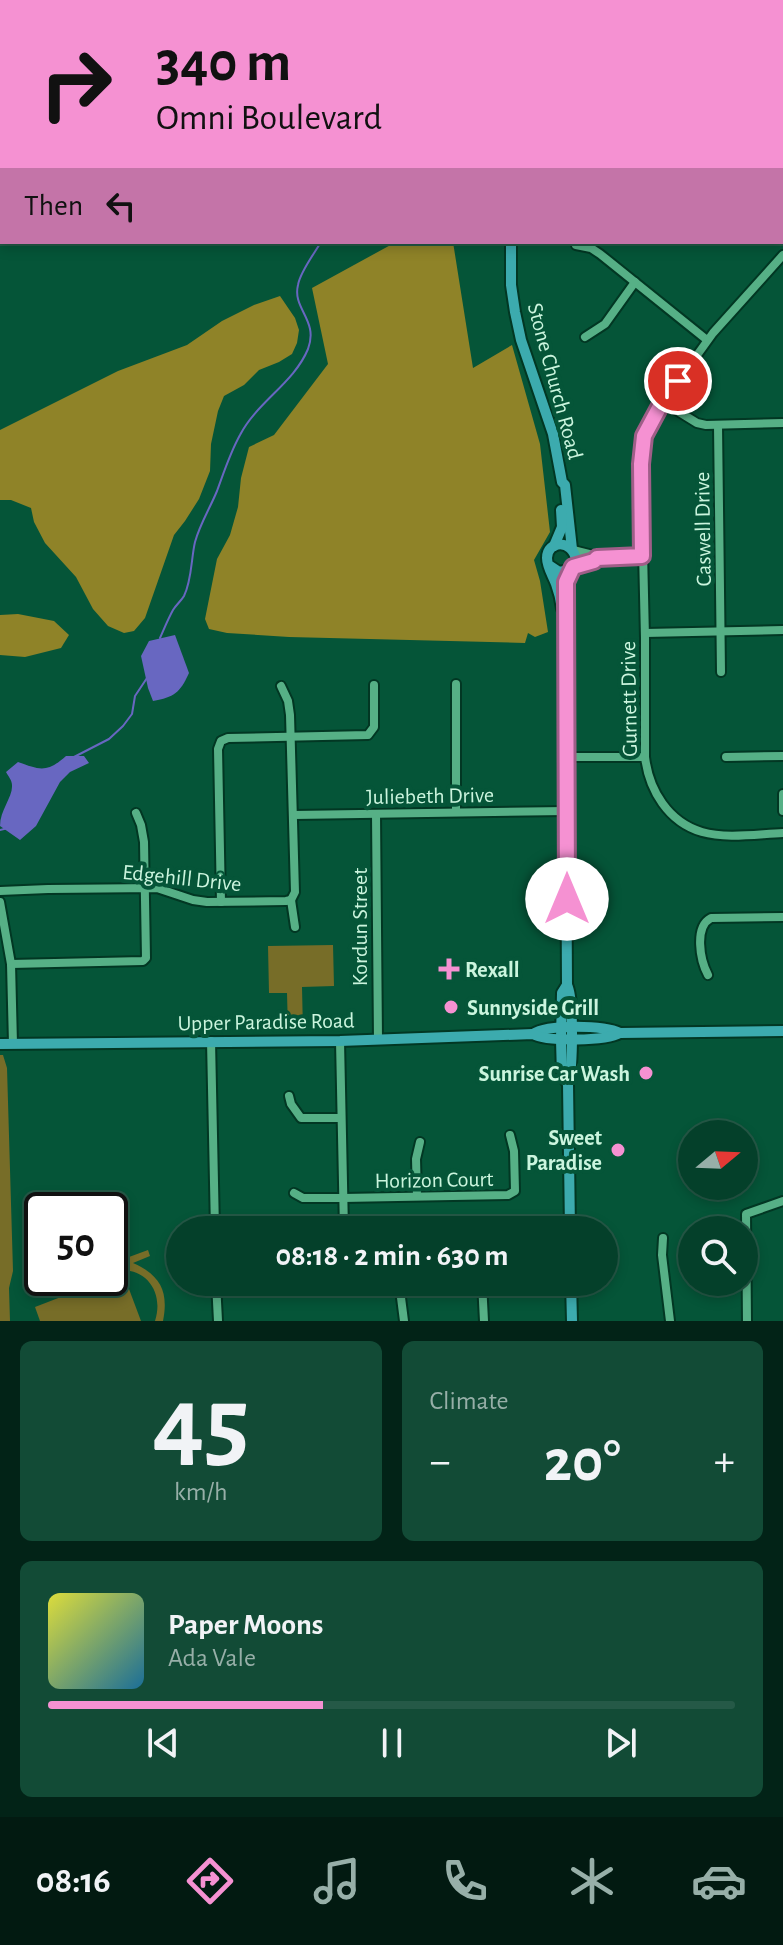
<!DOCTYPE html>
<meta charset="utf-8">
<style>
:root{--surface:#04402a;--page:#124b36;--text:#f1f3f6;--muted:#97afa8;--line:#255947;--accent:#f591d2}
body{margin:0;font-family:"Alegreya Sans",sans-serif;background:var(--page);color:var(--text);height:100vh;display:flex;flex-direction:column;font-size:30px;white-space:nowrap}
*{box-sizing:border-box;margin:0}
p{font-size:26px;color:var(--muted)}
.icon{flex:none;width:44px;height:44px;fill:none;stroke:currentColor;stroke-width:2;stroke-linecap:round;stroke-linejoin:round}
.map{position:relative;height:1321px;overflow:hidden}
.drawer{display:flex;flex-direction:column;gap:20px;padding:20px;background:#022317;flex:1}
.drawer>*{flex:none}
.banner{position:absolute;left:0px;top:0px;width:784px;height:244px;box-shadow:0 4px 12px #0003,0 0 0 2px var(--line);background:#f591d2;color:#111;overflow:hidden}
.needle{width:52px;rotate:71deg}
.buttons{position:absolute;left:678px;top:1120px;display:grid;gap:16px}
.buttons a{display:grid;place-items:center;width:80px;height:80px;border-radius:50%;background:var(--surface);box-shadow:0 4px 12px #0003,0 0 0 2px var(--line);font-size:40px}
.speed{position:absolute;left:24px;top:1192px;display:flex;gap:16px;font-size:40px;font-weight:700;text-align:center}
.speed>*{display:grid;place-content:center;width:104px;height:104px;border-radius:50%;background:var(--surface);box-shadow:0 4px 12px #0003,0 0 0 2px var(--line);line-height:1}
.speed .limit{border:4px solid #111;border-radius:12px;background:#fff;color:#111}
.pin{position:absolute;display:grid;place-items:center;width:68px;height:68px;color:#fff;margin:-34px;border:4px solid #fff;border-radius:50%;box-shadow:0 2px 8px #0007}
.me{position:absolute;width:88px;margin:-44px;rotate:0deg;stroke-linejoin:round;filter:drop-shadow(0 0 6px #0008)}
.turn{display:flex;align-items:center;gap:28px;height:168px;padding:0 24px;font-size:36px}
.turn .icon{width:104px;height:104px;stroke-width:2.5}
.turn b{display:block;font-size:56px;line-height:68px}
.then{display:flex;align-items:center;height:76px;padding:0 24px;background:#0003;gap:16px;font-size:30px}
.big{font-size:60px;font-weight:600;line-height:1.1}
.drawer .tile{flex:1;display:flex;flex-direction:column;justify-content:center;gap:12px;min-width:0;padding:0 28px;border-radius:12px;background:var(--page)}
.drawer .dial{align-items:center;gap:0}
.dial b{font-size:104px;line-height:1}
.song{display:flex;align-items:center;gap:24px}
.cover{width:96px;height:96px;border-radius:12px;background:linear-gradient(135deg,hsl(60 70% 55%),hsl(200 70% 35%))}
.played{height:8px;border-radius:4px;background:linear-gradient(90deg,var(--accent) 40%,var(--line) 40%)}
.keys{display:flex;justify-content:space-around;direction:ltr}
.heat{display:flex;justify-content:space-between;align-items:center;font-size:44px;direction:ltr}
.drawer .tiles{flex:1;display:grid;gap:20px;grid-template-columns:1fr 1fr}
.tile:last-child{grid-column:span 2}
.trip{position:absolute;left:166px;top:1216px;width:452px;height:80px;border-radius:40px;background:var(--surface);box-shadow:0 4px 12px #0003,0 0 0 2px var(--line);font-weight:600;line-height:80px;text-align:center}
.menu{display:flex;height:128px;justify-content:space-around;align-items:center;background:#021a11;color:var(--muted)}
.menu .icon{width:56px;height:56px}
.menu .active{color:var(--accent)}
.menu b{font-size:36px;color:var(--text)}
.map>svg:first-child{display:block}
</style>
<div class="map">
<svg width="783" height="1321" viewBox="0 0 783 1321">
<rect width="100%" height="100%" fill="#055538"/>
<g fill="#776d28">
<polygon points="333,945 334,986 302,987 303,1031 288,1031 287,993 269,993 268,946"/>
<polygon points="0,1055 3,1055 7,1068 13,1271 9,1288 10,1321 0,1321"/>
<path d="M 148,1250 L 150,1256 L 133,1263 C 160,1275 169,1291 163,1321 L 155,1321 C 165,1290 143,1263 110,1272 L 110,1264 Z"/>
<polygon points="123,1273 141,1321 40,1321 35,1307"/>
</g>
<g fill="#8f8328">
<polygon points="149,0 543,0 541,2 148,2"/>
<polygon points="396,242 453,242 473,368 512,345 540,444 550,532 534,560 540,581 548,632 535,637 528,633 525,643 289,637 227,633 209,629 205,619 217,559 230,535 238,507 241,478 249,447 274,435 328,364 312,288"/>
<polygon points="280,296 295,318 299,330 297,343 292,354 279,362 259,370 244,385 224,396 218,411 211,444 210,471 199,499 185,521 174,535 145,618 134,631 124,633 108,626 93,609 76,577 45,543 34,522 31,508 11,500 0,500 0,430 118,371 187,345 222,321 254,305"/>
<polygon points="18,614 54,621 69,635 61,648 25,657 0,655 0,615"/>
</g>
<g fill="#6867c1">
<path d="M 175,635 L 189,673 C 180,693 174,697 153,701 L 148,688 L 141,656 L 149,641 Z"/>
<path d="M 66,756 L 84,756 L 89,763 L 70,772 L 60,782 L 36,826 L 20,840 L 0,826 C 0,810 13,797 12,785 C 12,780 8,776 6,772 L 18,762 C 40,770 47,773 66,756 Z"/>
</g>
<g fill="none" stroke-linecap="round" stroke-linejoin="round">
<g stroke="#6867c1" stroke-width="2">
<polyline points="552,2 553,0"/>
<path d="M 160,638 C 164,629 168,619 173,610 C 176,605 181,601 184,596 C 192,580 191,559 195,542 C 200,524 210,508 217,491 C 224,472 230,453 240,435 C 257,402 294,383 308,349 C 319,320 292,309 298,285 C 300,272 314,254 321,242"/>
<polyline points="74,757 109,739 123,726 132,714 135,696 147,678"/>
<polyline points="0,830 8,828"/>
</g>
<defs>
<g id="minor">
<polyline points="28,0 29,2"/>
<polyline points="0,96 2,99"/>
<polyline points="782,130 783,130"/>
<polyline points="576,245 591,248 600,254 707,340"/>
<path d="M 783,255 L 713,333 L 659,408 L 644,436 L 641,464 L 645,638 L 645,757 C 649,790 668,822 702,832 C 726,839 757,834 783,833"/>
<polyline points="585,337 605,324 635,282"/>
<polyline points="663,402 697,423 706,425 783,423"/>
<polyline points="718,425 721,672"/>
<polyline points="573,550 593,555 597,558"/>
<polyline points="573,567 594,561 597,558 642,556"/>
<polyline points="645,633 783,630"/>
<polyline points="456,684 456,812"/>
<polyline points="281,686 288,701 290,715 295,892 291,900"/>
<polyline points="567,757 645,757"/>
<polyline points="726,757 783,756"/>
<polyline points="783,794 783,811"/>
<polyline points="376,814 378,1040"/>
<polyline points="294,815 566,811"/>
<polyline points="0,891 48,889 157,888 193,900 207,902 286,901 291,900"/>
<polyline points="291,900 295,927"/>
<polyline points="0,902 11,964 13,1044"/>
<polyline points="221,902 218,749 221,741 228,738 368,735 374,727 374,685"/>
<polyline points="11,964 143,961 146,958 144,842 141,825 136,813"/>
<path d="M 708,975 C 700,960 694,927 711,918 L 783,917"/>
<polyline points="211,1041 215,1230"/>
<polyline points="340,1041 344,1230"/>
<polyline points="289,1096 291,1104 301,1118 341,1118"/>
<polyline points="294,1193 303,1198 343,1198 508,1195 515,1191 514,1151 510,1135"/>
<polyline points="417,1196 416,1159 420,1142"/>
<polyline points="663,1238 662,1255 670,1321"/>
<polyline points="216,1282 218,1321"/>
<polyline points="399,1282 404,1321"/>
<polyline points="482,1282 484,1321"/>
<polyline points="747,1321 746,1214 783,1201"/>
</g>
<g id="major">
<polyline points="594,2 595,0"/>
<polyline points="511,242 511,285 515,312 521,340 553,434 562,482 565,485 572,549"/>
<polyline points="554,546 562,527 561,510"/>
<path d="M 550,566 L 559,572 L 570,570 L 576,560 C 573,539 547,540 547,558 C 547,567 553,576 556,584 C 559,592 561,601 562,609"/>
<path d="M 570,570 C 564,589 571,603 565,619 L 567,985 C 574,999 573,1068 568,1084 L 570,1230"/>
<polyline points="567,985 562,993 561,1040 562,1075 568,1084"/>
<path d="M 533,1034 C 548,1024 604,1025 620,1033"/>
<path d="M 0,1044 L 340,1041 L 533,1034 C 547,1042 606,1041 620,1033 L 783,1031"/>
<polyline points="571,1282 572,1321"/>
</g>
</defs>
<use href="#minor" stroke="#023723" stroke-width="12"/>
<use href="#major" stroke="#023723" stroke-width="14"/>
<use href="#minor" stroke="#56b086" stroke-width="8"/>
<use href="#major" stroke="#3cabae" stroke-width="10"/>
</g>
<g fill="none" stroke-linecap="round" stroke-linejoin="round">
<defs>
<polyline id="route" points="567,899 566,582 573,567 594,561 597,558 642,556 641,464 644,436 659,408 678,381"/>
</defs>
<use href="#route" stroke="#9f5e88" stroke-width="20"/>
<use href="#route" stroke="#f591d2" stroke-width="14"/>
</g>
<g fill="#f591d2" stroke="#055538" stroke-width="3">
<path d="M445 957h8v8h8v8h-8v8h-8v-8h-8v-8h8z"/>
<circle cx="451" cy="1007" r="8"/>
<circle cx="646" cy="1073" r="8"/>
<circle cx="618" cy="1150" r="8"/>
</g>
<g text-anchor="middle" stroke-width="8" stroke-linejoin="round" paint-order="stroke">
<g font-size="22" fill="#cbf5de" stroke="#055538">
<text transform="translate(556 381) rotate(75)" y="8">Stone Church Road</text>
<text transform="translate(702 529) rotate(-91)" y="8">Caswell Drive</text>
<text transform="translate(628 699) rotate(-91)" y="8">Gurnett Drive</text>
<text transform="translate(430 795) rotate(-1)" y="8">Juliebeth Drive</text>
<text transform="translate(182 877) rotate(6)" y="8">Edgehill Drive</text>
<text transform="translate(359 927) rotate(-90)" y="8">Kordun Street</text>
<text transform="translate(266 1021) rotate(-1)" y="8">Upper Paradise Road</text>
<text transform="translate(434 1179) rotate(-1)" y="8">Horizon Court</text>
</g>
<g font-size="22" font-weight="bold" fill="#cbf5de" stroke="#055538" text-anchor="start">
<text x="465" y="977">Rexall</text>
<text x="467" y="1015">Sunnyside Grill</text>
<text x="630" y="1081" text-anchor="end">Sunrise Car Wash</text>
<text x="602" y="1145" text-anchor="end">Sweet<tspan x="602" dy="25">Paradise</tspan></text>
</g>
</g>
</svg>
<div class="buttons">
<a><svg class="needle" viewBox="-14 -14 28 28"><path d="M0-13l5 13h-10z" fill="#e53935"/><path d="M0 13l5-13h-10z" fill="#97afa8"/></svg></a>
<a><svg class="icon" aria-label="search" viewBox="0 0 24 24"><circle cx="10" cy="10" r="6"/><path d="M15 15l6 6"/></svg></a>
</div>
<div class="speed"><div class="limit">50</div></div>
<div class="pin" style="left:678px;top:381px;background:#d93025"><svg class="icon" aria-label="arrive" viewBox="0 0 24 24"><path d="M6 21V4h12l-3 4 3 4H6"/></svg></div>
<svg class="me" style="left:567px;top:899px" viewBox="-20 -20 40 40"><circle r="19" fill="#fff"/><path d="M0-13L10 11 0 6-10 11z" fill="#f591d2"/></svg>
<div class="trip">08:18 · 2 min · 630 m</div>
<div class="banner">
<div class="turn"><svg class="icon" aria-label="right" viewBox="0 0 24 24"><path d="M7 20v-9h11M14 6l5 5-5 5"/></svg><div><b>340 m</b>Omni Boulevard</div></div>
<div class="then">Then<svg class="icon" aria-label="left" viewBox="0 0 24 24"><path d="M17 20v-9H6M10 6l-5 5 5 5"/></svg></div>
</div>
</div>
<section class="drawer">
<div class="tiles">
<div class="tile dial"><b>45</b><p>km/h</p></div>
<div class="tile"><p>Climate</p>
<div class="heat"><a>−</a><b class="big">20°</b><a>+</a></div>
</div>
<div class="tile">
<div class="song"><i class="cover"></i><div><b>Paper Moons</b><p>Ada Vale</p></div></div>
<div class="played"></div>
<div class="keys"><svg class="icon" aria-label="previous" viewBox="0 0 24 24"><path d="M18 5L8 12l10 7zM5 5v14"/></svg><svg class="icon" aria-label="pause" viewBox="0 0 24 24"><path d="M8 5v14M16 5v14"/></svg><svg class="icon" aria-label="next" viewBox="0 0 24 24"><path d="M6 5l10 7-10 7zM19 5v14"/></svg></div>
</div>
</div>
</section>
<nav class="menu">
<b>08:16</b>
<svg class="icon active" aria-label="directions" viewBox="0 0 24 24"><path d="M12 3l9 9-9 9-9-9zM9 14v-3h6M13 9l2 2-2 2"/></svg>
<svg class="icon" aria-label="music" viewBox="0 0 24 24"><path d="M9 18V5l10-2v13"/><circle cx="6" cy="18" r="3"/><circle cx="16" cy="16" r="3"/></svg>
<svg class="icon" aria-label="phone" viewBox="0 0 24 24"><path d="M5 4h4l2 5-3 2q2 4 5 5l2-3 5 2v4C11 20 4 13 5 4z"/></svg>
<svg class="icon" aria-label="climate" viewBox="0 0 24 24"><path d="M12 3v18M4 7l16 10M4 17L20 7"/></svg>
<svg class="icon" aria-label="car" viewBox="0 0 24 24"><path d="M5 17H2v-5l4-1 3-4h7l3 4 3 1v5h-3M9 17h6M6 11h13"/><circle cx="7" cy="17" r="2"/><circle cx="17" cy="17" r="2"/></svg>
</nav>
